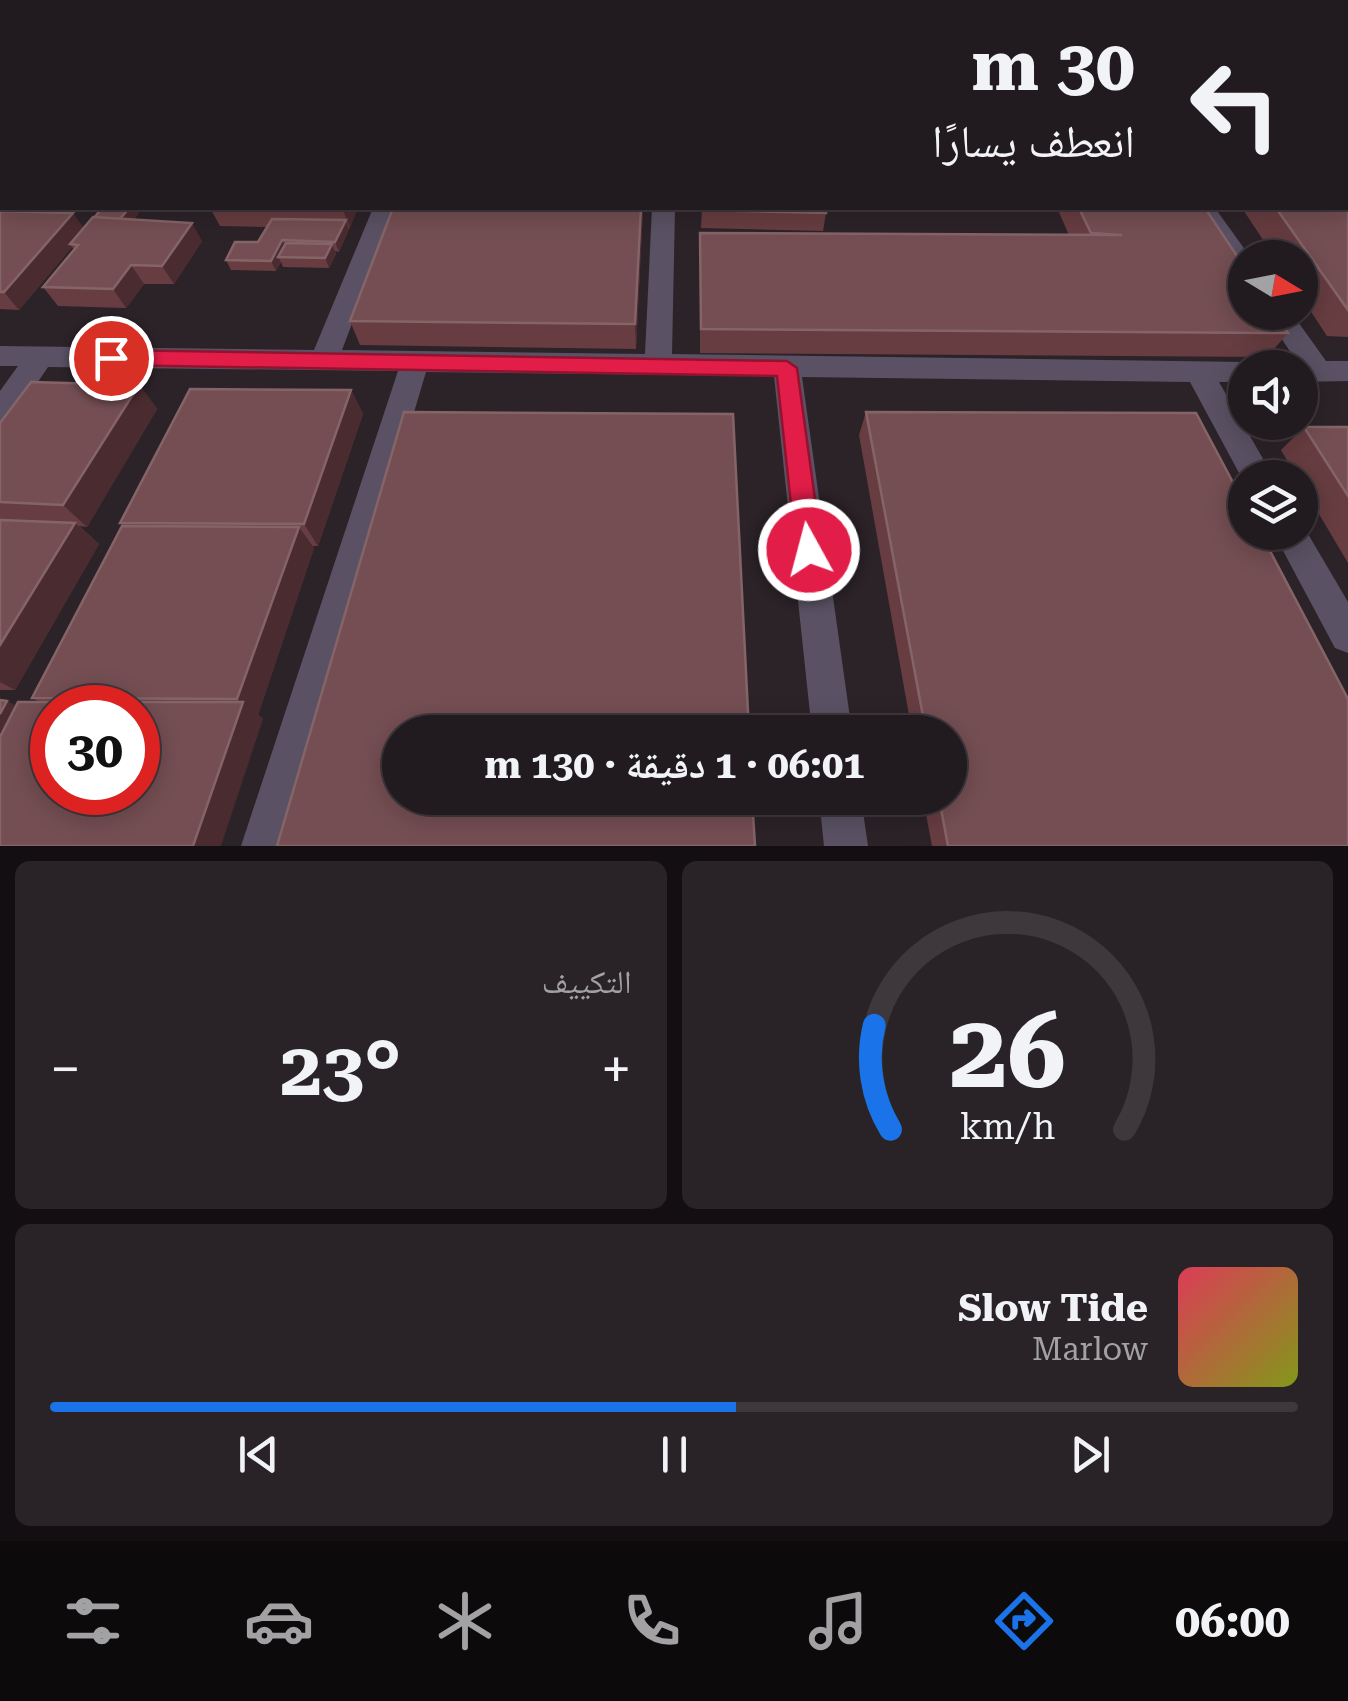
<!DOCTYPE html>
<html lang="ar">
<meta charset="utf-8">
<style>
:root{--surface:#211a1f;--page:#292328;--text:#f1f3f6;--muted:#a2a1a4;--line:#3e383d;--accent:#1a73e8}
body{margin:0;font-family:"Roboto Serif","Noto Naskh Arabic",serif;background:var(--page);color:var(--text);direction:rtl;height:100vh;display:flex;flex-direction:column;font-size:38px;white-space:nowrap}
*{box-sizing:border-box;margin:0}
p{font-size:32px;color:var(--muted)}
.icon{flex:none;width:55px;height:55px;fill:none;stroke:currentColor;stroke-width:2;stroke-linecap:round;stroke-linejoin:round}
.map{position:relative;height:846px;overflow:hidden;direction:ltr}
.details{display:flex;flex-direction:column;gap:15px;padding:15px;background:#120e11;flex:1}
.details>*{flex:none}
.hud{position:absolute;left:0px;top:0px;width:1350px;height:210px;box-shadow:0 5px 25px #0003,0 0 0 2px var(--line);direction:rtl;background:#211a1f;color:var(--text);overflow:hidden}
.needle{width:65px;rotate:100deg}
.controls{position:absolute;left:1228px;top:240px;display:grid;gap:20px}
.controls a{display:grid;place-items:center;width:90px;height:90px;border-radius:50%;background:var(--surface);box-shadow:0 5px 25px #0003,0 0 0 2px var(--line);font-size:50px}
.speed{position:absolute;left:30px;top:685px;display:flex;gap:20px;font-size:50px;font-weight:700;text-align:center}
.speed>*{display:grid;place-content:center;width:130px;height:130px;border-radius:50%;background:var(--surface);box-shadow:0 5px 25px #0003,0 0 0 2px var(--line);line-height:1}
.speed .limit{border:15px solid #d22;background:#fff;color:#111}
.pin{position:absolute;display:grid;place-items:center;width:85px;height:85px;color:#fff;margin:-42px;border:5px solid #fff;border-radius:50%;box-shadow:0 2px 10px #0007}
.me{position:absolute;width:110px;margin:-55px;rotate:353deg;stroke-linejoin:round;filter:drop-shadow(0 0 8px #0008)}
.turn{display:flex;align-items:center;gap:35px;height:210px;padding:0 50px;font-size:45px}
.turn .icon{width:130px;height:130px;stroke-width:2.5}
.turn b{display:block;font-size:70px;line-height:85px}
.big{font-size:75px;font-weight:700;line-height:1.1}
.details .card{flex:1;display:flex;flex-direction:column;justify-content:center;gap:15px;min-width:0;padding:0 35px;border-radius:15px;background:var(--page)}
.details .dial{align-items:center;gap:0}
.dial svg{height:260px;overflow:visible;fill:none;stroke:var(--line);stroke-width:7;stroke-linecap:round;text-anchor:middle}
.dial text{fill:var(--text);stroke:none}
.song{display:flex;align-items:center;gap:30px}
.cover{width:120px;height:120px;border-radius:15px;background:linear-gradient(135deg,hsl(350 70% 55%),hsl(70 70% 35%))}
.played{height:10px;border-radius:5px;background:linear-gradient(90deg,var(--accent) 55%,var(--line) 55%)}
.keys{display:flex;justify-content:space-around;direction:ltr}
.heat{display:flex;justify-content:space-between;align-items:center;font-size:55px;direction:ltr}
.details .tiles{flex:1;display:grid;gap:15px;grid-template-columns:1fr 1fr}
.card:last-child{grid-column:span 2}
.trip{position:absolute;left:382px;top:715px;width:585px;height:100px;border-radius:50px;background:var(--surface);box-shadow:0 5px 25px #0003,0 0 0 2px var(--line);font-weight:700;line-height:100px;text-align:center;direction:rtl}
.tabs{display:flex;height:160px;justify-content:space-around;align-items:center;background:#0d0a0c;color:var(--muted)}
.tabs .icon{width:70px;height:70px}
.tabs .on{color:var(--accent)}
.tabs b{font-size:45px;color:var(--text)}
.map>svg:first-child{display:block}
</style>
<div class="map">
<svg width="1348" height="846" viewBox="0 0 1348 846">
<rect width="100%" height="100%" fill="#2c2329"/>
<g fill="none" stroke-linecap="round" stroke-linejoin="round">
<g fill="#5a5264" fill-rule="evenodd">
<polygon points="664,0 680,0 681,2 664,2"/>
<polygon points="1052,0 1068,0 1070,2 1053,2"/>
<polygon points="1292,0 1310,0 1312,2 1293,2"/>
<polygon points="2,63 2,76 0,77 0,64"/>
<polygon points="373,208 396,208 342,350 645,354 652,208 675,208 672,354 1245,362 1257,368 1245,368 1245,382 1219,382 1274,478 1245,478 1245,484 1190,382 802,377 852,732 812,732 774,376 426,372 285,846 241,846 398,371 48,367 11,422 0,425 0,391 18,366 0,366 0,346 314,350"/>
<polygon points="1192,208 1215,208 1251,258 1245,258 1245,275 1236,273"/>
<polygon points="1264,312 1291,312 1326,361 1348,361 1348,381 1300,382 1300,368 1288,368 1297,362"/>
<polygon points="1301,522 1348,602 1348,653 1335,648 1273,532 1300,532"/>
<polygon points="819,798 861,798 868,846 824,846"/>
</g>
</g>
<g fill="#673d41">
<polygon points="0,0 49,0 46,2 2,2 2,28 0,30"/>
<polygon points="691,0 739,0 739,2 690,2"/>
<polygon points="903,0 1040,0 1042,2 903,2"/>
<polygon points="1114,0 1134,0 1133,2 1115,2"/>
<polygon points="1136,0 1176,0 1174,2 1135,2"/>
<polygon points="1179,0 1295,0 1293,2 1181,2"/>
<polygon points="1348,167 1348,337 1327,336 1300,295 1300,258 1275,258 1242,208 1348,208"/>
<polygon points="210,208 358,208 339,252 335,251 336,254 329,268 283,267 281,262 276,271 231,270 226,260 258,242 267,227 220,226"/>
<polygon points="393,208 643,208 636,349 360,345 350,321"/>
<polygon points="702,208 826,213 823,231 701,228"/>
<polygon points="1057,208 1205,208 1288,333 1267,357 700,353 700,233 1069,235"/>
<polygon points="0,211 84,228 139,213 133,220 202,241 174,284 144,284 126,308 58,306 43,287 74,250 72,247 19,310 0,309"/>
<polygon points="139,385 157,409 87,527 79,526 99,544 15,690 0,690 0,423"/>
<polygon points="351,390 363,414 318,546 312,546 314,548 258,715 263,719 16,705 40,702 32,698 123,526 120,523"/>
<polygon points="866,412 1348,846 932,846 923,798 950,798 950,732 912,732 859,435"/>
<polygon points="1304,427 1348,427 1348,563 1300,482 1300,478 1297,478 1281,450"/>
</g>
<g fill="#4a2b30">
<polygon points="140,0 158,0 158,1 156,2 141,2"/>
<polygon points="0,170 2,170 2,190 0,188"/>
<polygon points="129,208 136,208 139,213 121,235 115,226"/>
<polygon points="344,208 358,208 350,228 343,210"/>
<polygon points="641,208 643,208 636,349 635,324"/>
<polygon points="73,213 86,231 70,244 72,247 19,310 4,292"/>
<polygon points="346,220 349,230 339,252 335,242"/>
<polygon points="192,223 202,241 174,284 162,266"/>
<polygon points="282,240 287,250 278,257 281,262 276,271 271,261"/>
<polygon points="332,244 336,254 329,268 325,258"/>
<polygon points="131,265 144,284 126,308 113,289"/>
<polygon points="139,385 157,409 87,527 63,505"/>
<polygon points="351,390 363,414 318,546 304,524"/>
<polygon points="75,523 99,544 15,690 0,682 0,645"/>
<polygon points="299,527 314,548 258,715 263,719 221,846 193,846 242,703 237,699"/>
<polygon points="7,701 30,713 0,769 0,714"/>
</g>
<g fill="#744e52" stroke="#856468" stroke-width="2.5" fill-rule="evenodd">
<polygon points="0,0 24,0 21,2 2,2 2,11 0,11"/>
<polygon points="69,0 124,0 121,2 67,2"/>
<polygon points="190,0 244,0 242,2 188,2"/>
<polygon points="266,0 334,0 332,2 264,2"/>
<polygon points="362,0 429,0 428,2 361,2"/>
<polygon points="474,0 652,0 652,2 473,2"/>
<polygon points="691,0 725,0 724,2 690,2"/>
<rect x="742" y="0" width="18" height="2"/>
<polygon points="910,0 963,0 964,2 911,2"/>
<polygon points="979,0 1010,0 1011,2 980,2"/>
<polygon points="1025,0 1040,0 1042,2 1026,2"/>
<polygon points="2,93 2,120 0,120 0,96"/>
<rect x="0" y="129" width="2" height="41"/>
<polygon points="1348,167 1348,310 1276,208 1348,208"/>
<polygon points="102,208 129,208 120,219 94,218"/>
<polygon points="210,208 344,208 343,210"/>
<polygon points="393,208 641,208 635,324 350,321"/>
<polygon points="702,208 825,208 826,213 702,210"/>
<polygon points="1079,208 1205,208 1245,268 1245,312 1274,312 1288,333 701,329 700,233 1122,235 1091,233"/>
<polygon points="0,211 73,213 4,292 0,292"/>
<polygon points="93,217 192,223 162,266 131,265 113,289 43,287 78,245 70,244"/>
<polygon points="272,219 346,220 335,242 282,240 271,261 226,260 235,242 258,242"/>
<polygon points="286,243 332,244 325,258 278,257"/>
<polygon points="31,382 139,385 63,505 0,502 0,423"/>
<polygon points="190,389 351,390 304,524 120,523"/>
<polygon points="404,412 733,414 749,732 400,732 400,798 752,798 755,846 277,846"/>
<polygon points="866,412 1196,413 1245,505 1245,532 1260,532 1348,699 1348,846 948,846 939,798 950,798 950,732 926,732"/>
<polygon points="1304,427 1348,427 1348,496"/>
<polygon points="0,520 75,523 0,645"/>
<polygon points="122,526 299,527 237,699 32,698"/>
<polygon points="0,700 7,701 0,714"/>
<path d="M 18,702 L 243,702 L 193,846 L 0,846 L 0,737 ZM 52,708 L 138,708 L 138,792 L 52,792 Z"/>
</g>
<polygon fill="#e11d48" stroke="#92132f" stroke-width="2.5" points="111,350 787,361 797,368 822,550 818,558 809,562 800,558 796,550 777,376 111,365 100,358"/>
</svg>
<div class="controls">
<a><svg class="needle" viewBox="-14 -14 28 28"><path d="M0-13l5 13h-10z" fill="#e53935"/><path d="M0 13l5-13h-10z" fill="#a2a1a4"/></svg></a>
<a><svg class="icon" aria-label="sound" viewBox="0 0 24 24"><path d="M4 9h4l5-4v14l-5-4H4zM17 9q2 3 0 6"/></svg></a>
<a><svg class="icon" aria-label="layers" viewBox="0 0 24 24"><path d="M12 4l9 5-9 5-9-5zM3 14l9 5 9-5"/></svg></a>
</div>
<div class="speed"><div class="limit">30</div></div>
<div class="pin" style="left:111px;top:358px;background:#d93025"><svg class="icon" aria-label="arrive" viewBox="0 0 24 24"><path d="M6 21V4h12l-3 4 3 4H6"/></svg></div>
<svg class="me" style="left:809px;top:550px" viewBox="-20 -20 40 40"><circle r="17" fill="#e11d48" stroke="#fff" stroke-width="3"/><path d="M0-11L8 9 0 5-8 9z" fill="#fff"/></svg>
<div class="trip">06:01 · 1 دقيقة · 130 m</div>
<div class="hud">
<div class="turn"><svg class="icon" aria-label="left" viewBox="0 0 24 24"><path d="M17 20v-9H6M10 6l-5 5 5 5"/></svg><div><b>30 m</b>انعطف يسارًا</div></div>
</div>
</div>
<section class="details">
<div class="tiles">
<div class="card dial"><svg viewBox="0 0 100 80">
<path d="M14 69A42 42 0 1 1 86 69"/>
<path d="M14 69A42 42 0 0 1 9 37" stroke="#1a73e8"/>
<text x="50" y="56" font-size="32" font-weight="700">26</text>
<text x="50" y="72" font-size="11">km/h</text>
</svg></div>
<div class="card"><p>التكييف</p>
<div class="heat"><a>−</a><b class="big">23°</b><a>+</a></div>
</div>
<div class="card">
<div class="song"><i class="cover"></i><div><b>Slow Tide</b><p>Marlow</p></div></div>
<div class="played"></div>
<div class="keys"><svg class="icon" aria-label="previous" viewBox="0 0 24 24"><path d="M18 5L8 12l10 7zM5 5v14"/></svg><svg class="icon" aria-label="pause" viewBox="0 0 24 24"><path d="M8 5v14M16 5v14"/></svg><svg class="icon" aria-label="next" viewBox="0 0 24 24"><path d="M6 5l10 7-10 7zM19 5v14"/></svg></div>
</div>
</div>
</section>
<nav class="tabs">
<b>06:00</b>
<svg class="icon on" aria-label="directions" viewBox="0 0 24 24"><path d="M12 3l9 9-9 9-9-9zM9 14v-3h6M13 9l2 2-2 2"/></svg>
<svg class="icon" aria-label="music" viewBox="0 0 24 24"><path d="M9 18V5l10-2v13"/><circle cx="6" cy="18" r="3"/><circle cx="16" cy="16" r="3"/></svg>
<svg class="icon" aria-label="phone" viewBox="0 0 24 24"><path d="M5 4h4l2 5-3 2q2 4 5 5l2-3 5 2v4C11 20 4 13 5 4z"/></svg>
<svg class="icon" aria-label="climate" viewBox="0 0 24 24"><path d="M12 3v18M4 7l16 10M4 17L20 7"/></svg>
<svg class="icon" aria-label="car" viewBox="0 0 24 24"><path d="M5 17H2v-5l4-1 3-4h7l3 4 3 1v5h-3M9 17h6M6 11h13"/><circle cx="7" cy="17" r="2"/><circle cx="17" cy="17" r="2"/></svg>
<svg class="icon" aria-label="filters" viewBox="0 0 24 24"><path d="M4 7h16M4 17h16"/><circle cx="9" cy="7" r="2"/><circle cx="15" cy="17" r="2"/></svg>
</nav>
